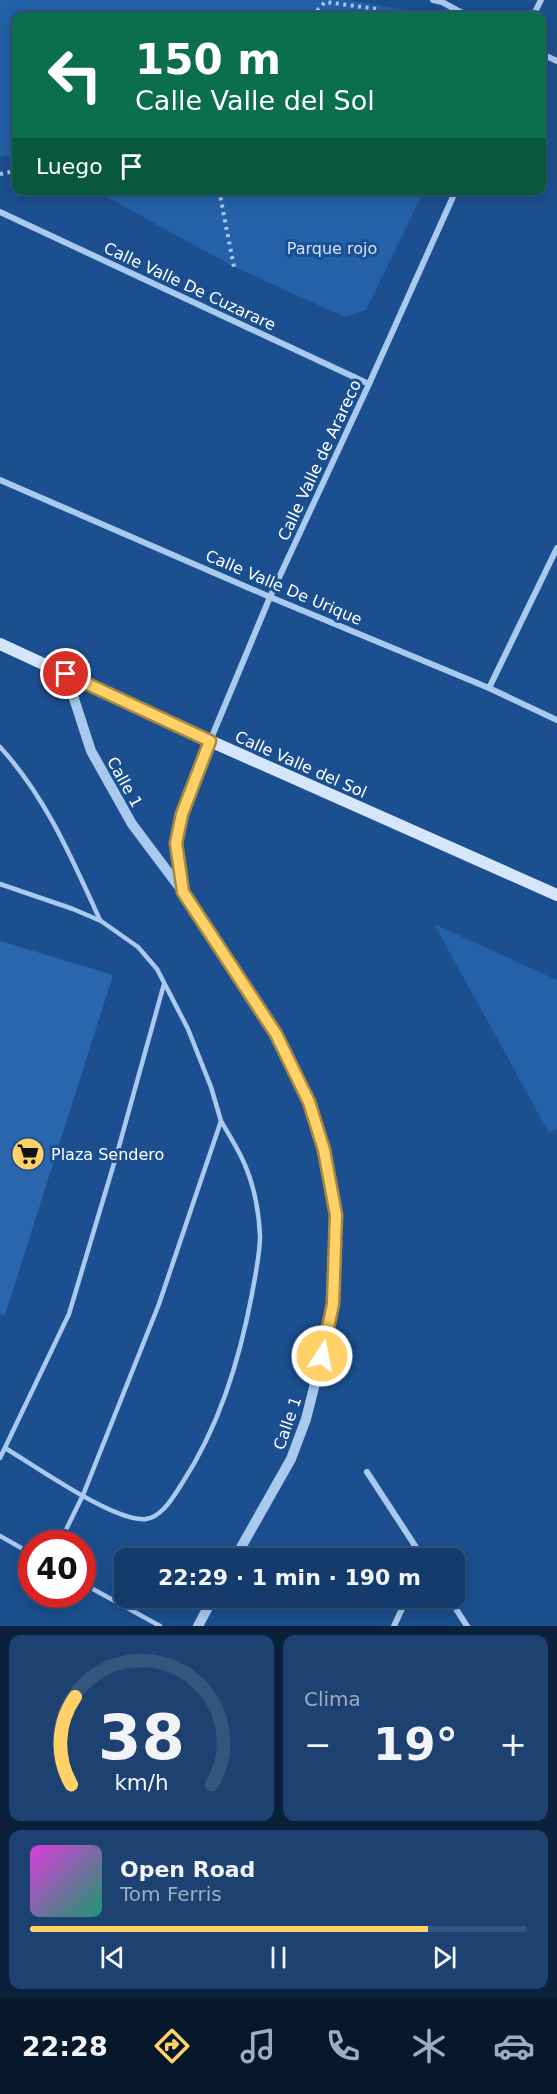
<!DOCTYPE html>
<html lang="es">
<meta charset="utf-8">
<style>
:root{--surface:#143b6b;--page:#1d4271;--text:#f1f3f6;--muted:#9dadc1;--line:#33557e;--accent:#ffd166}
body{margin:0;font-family:"DejaVu Sans",sans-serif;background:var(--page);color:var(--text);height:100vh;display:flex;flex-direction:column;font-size:22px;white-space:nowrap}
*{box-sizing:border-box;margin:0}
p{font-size:20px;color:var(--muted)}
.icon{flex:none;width:33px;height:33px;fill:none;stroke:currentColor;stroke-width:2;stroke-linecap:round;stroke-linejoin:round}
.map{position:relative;height:1626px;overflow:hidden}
.panel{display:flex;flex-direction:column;gap:9px;padding:9px;background:#0b203b;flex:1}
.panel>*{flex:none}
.top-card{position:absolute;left:12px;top:12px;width:534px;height:183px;border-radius:12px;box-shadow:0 3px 15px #0003,0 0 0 2px var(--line);background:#0b6e4f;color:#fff;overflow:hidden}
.speed{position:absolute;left:18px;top:1530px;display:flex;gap:12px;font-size:30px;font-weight:700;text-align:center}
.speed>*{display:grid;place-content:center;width:78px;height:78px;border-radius:50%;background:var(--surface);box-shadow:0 3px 15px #0003,0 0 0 2px var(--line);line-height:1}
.speed .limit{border:9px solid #d22;background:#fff;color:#111}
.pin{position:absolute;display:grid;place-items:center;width:51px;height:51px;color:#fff;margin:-26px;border:3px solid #fff;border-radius:50%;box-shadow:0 2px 6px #0007}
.me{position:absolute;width:66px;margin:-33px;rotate:11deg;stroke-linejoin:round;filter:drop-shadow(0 0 4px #0008)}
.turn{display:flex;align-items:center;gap:21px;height:126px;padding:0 24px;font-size:27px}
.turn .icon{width:78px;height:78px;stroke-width:2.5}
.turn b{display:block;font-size:42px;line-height:51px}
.then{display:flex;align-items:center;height:57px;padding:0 24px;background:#0003;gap:12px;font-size:22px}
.big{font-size:45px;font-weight:700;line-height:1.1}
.panel .widget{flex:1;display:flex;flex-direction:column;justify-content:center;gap:9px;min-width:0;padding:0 21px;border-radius:12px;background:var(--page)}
.panel .dial{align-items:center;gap:0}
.dial svg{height:156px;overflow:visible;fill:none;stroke:var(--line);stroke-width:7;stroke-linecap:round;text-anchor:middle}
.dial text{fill:var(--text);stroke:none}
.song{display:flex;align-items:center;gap:18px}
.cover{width:72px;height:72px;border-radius:9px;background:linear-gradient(135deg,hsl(300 70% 55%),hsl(160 70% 35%))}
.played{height:6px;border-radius:3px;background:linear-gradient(90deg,var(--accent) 80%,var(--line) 80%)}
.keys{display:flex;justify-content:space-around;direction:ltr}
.heat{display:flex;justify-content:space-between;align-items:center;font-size:33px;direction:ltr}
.panel .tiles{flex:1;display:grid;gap:9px;grid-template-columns:1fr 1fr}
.widget:last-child{grid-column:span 2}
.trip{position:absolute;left:114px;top:1548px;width:351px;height:60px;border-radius:12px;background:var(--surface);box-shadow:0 3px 15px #0003,0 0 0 2px var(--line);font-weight:700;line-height:60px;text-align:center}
.dock{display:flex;height:96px;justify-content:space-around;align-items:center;background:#08182b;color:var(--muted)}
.dock .icon{width:42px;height:42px}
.dock .active{color:var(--accent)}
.dock b{font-size:27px;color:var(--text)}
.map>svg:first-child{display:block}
</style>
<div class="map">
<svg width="557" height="1626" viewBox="0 0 557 1626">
<rect width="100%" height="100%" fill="#1b4f8f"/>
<g fill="#2461a8">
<polygon points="0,0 348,0 422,13 430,16 16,16 16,156 0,156"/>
<polygon points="96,191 424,191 366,310 345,317 234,267"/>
<polygon points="434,924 557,980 557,1129 549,1133"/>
</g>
<polygon fill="#2a66ad" points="0,941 113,975 5,1315 0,1314"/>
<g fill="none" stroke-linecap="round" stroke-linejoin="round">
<g stroke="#a9c9ee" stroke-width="4" stroke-dasharray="3 4.5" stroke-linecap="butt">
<polyline points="312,16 325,2 377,9 381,16"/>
<polyline points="0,174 16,171"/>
<polyline points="219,190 234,267"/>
</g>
<g stroke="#a9c9ee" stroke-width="4.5">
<path d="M 0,747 C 46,797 72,859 100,920"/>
<polyline points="0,884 73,909 101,921 138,947 157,969 188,1029 211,1087 221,1121 159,1304 83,1495 59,1544"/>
<path d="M 5,1448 C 34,1465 115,1523 146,1519 C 162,1517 173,1497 181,1485 C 219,1427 239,1362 252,1294 C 255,1276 260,1255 260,1236 C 259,1213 254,1186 245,1165 C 239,1150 229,1135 221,1121"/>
<polyline points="0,1458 69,1314 118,1150 164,984"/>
<polyline points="0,1536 32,1554"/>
<polyline points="82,1583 160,1626"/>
</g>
<g stroke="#a9c9ee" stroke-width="6">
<polyline points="433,0 442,2 468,16"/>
<polyline points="533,16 541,0"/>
<polyline points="542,54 557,61"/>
<polyline points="0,212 369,384"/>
<polyline points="0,480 270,597 489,688 557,720"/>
<polyline points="489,688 557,548"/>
<polyline points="210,741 270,597 369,384 456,190"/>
<polyline points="367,1472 423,1558"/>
<polyline points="449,1598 467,1626"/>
<polyline points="394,1626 407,1598"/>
</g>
<g stroke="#a9c9ee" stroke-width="10">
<polyline points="66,674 91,751 132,824 183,892 276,1034 309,1102 324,1150 336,1215 333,1304 322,1356 306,1419 291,1459 235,1558"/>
<polyline points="182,889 176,843 182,814 210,741"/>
<polyline points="198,1626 213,1598"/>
</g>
<polyline stroke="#d6e6fa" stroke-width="12" points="0,644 210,741 557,895"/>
</g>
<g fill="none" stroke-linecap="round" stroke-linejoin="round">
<defs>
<polyline id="route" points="66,674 210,741 182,814 176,843 183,892 276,1034 309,1102 324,1150 336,1215 333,1304 322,1356"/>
</defs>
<use href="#route" stroke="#a68842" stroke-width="15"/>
<use href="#route" stroke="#ffd166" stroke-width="10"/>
</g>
<defs>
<symbol id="supermarket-disc" viewBox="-11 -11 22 22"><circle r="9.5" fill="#ffd166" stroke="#1b4f8f"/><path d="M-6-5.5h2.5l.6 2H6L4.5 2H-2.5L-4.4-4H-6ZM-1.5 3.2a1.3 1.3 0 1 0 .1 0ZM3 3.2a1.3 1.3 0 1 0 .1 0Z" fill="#111"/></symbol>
</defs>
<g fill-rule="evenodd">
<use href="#supermarket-disc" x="9" y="1135" width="38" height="38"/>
</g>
<g text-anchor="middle" stroke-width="6" stroke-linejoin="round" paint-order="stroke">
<g font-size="16" fill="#cfe3fa" stroke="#1b4f8f">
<text x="332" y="254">Parque rojo</text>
</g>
<g font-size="16" fill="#fff" stroke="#1b4f8f">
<text transform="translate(190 286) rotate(25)" y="6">Calle Valle De Cuzarare</text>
<text transform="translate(319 460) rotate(-65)" y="6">Calle Valle de Arareco</text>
<text transform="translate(284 587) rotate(23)" y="6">Calle Valle De Urique</text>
<text transform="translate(301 764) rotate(24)" y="6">Calle Valle del Sol</text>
<text transform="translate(125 782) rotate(61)" y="6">Calle 1</text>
<text transform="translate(287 1423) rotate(-71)" y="6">Calle 1</text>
</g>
<g font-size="16" fill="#fff" stroke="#1b4f8f" text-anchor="start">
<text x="51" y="1160">Plaza Sendero</text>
</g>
</g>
</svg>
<div class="speed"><div class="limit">40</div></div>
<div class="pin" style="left:66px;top:674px;background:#d93025"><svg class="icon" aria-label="arrive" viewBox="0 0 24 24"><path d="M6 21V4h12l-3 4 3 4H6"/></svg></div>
<svg class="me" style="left:322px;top:1356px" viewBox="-20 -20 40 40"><circle r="17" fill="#ffd166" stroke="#fff" stroke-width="3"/><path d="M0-11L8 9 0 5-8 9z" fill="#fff"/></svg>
<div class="trip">22:29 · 1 min · 190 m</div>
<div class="top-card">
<div class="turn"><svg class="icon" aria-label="left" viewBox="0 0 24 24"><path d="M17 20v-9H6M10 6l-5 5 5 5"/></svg><div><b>150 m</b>Calle Valle del Sol</div></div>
<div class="then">Luego<svg class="icon" aria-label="arrive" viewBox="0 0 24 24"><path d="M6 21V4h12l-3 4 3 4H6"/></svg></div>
</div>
</div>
<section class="panel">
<div class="tiles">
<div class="widget dial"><svg viewBox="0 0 100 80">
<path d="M14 69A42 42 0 1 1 86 69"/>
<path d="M14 69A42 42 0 0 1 16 24" stroke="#ffd166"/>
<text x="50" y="56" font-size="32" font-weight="700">38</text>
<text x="50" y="72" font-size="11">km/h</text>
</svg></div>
<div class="widget"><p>Clima</p>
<div class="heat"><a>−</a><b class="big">19°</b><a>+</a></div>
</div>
<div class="widget">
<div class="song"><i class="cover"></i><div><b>Open Road</b><p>Tom Ferris</p></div></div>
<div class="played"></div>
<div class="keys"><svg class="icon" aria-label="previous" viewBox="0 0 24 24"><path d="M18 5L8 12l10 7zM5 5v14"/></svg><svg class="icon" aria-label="pause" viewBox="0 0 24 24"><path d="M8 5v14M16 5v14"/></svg><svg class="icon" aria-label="next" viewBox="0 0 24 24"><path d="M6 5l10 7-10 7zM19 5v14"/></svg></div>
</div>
</div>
</section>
<nav class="dock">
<b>22:28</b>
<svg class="icon active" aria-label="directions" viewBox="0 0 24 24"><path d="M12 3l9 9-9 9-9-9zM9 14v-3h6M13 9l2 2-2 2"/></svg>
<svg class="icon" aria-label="music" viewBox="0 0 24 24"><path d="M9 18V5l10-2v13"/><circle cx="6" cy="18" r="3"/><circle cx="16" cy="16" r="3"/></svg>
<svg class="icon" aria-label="phone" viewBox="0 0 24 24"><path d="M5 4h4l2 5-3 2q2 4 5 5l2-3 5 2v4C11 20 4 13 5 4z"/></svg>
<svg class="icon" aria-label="climate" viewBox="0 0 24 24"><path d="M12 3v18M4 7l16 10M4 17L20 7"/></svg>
<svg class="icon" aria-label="car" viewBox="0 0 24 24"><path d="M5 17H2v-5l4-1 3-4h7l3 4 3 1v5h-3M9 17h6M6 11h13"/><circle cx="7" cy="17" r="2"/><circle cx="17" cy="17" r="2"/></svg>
</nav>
